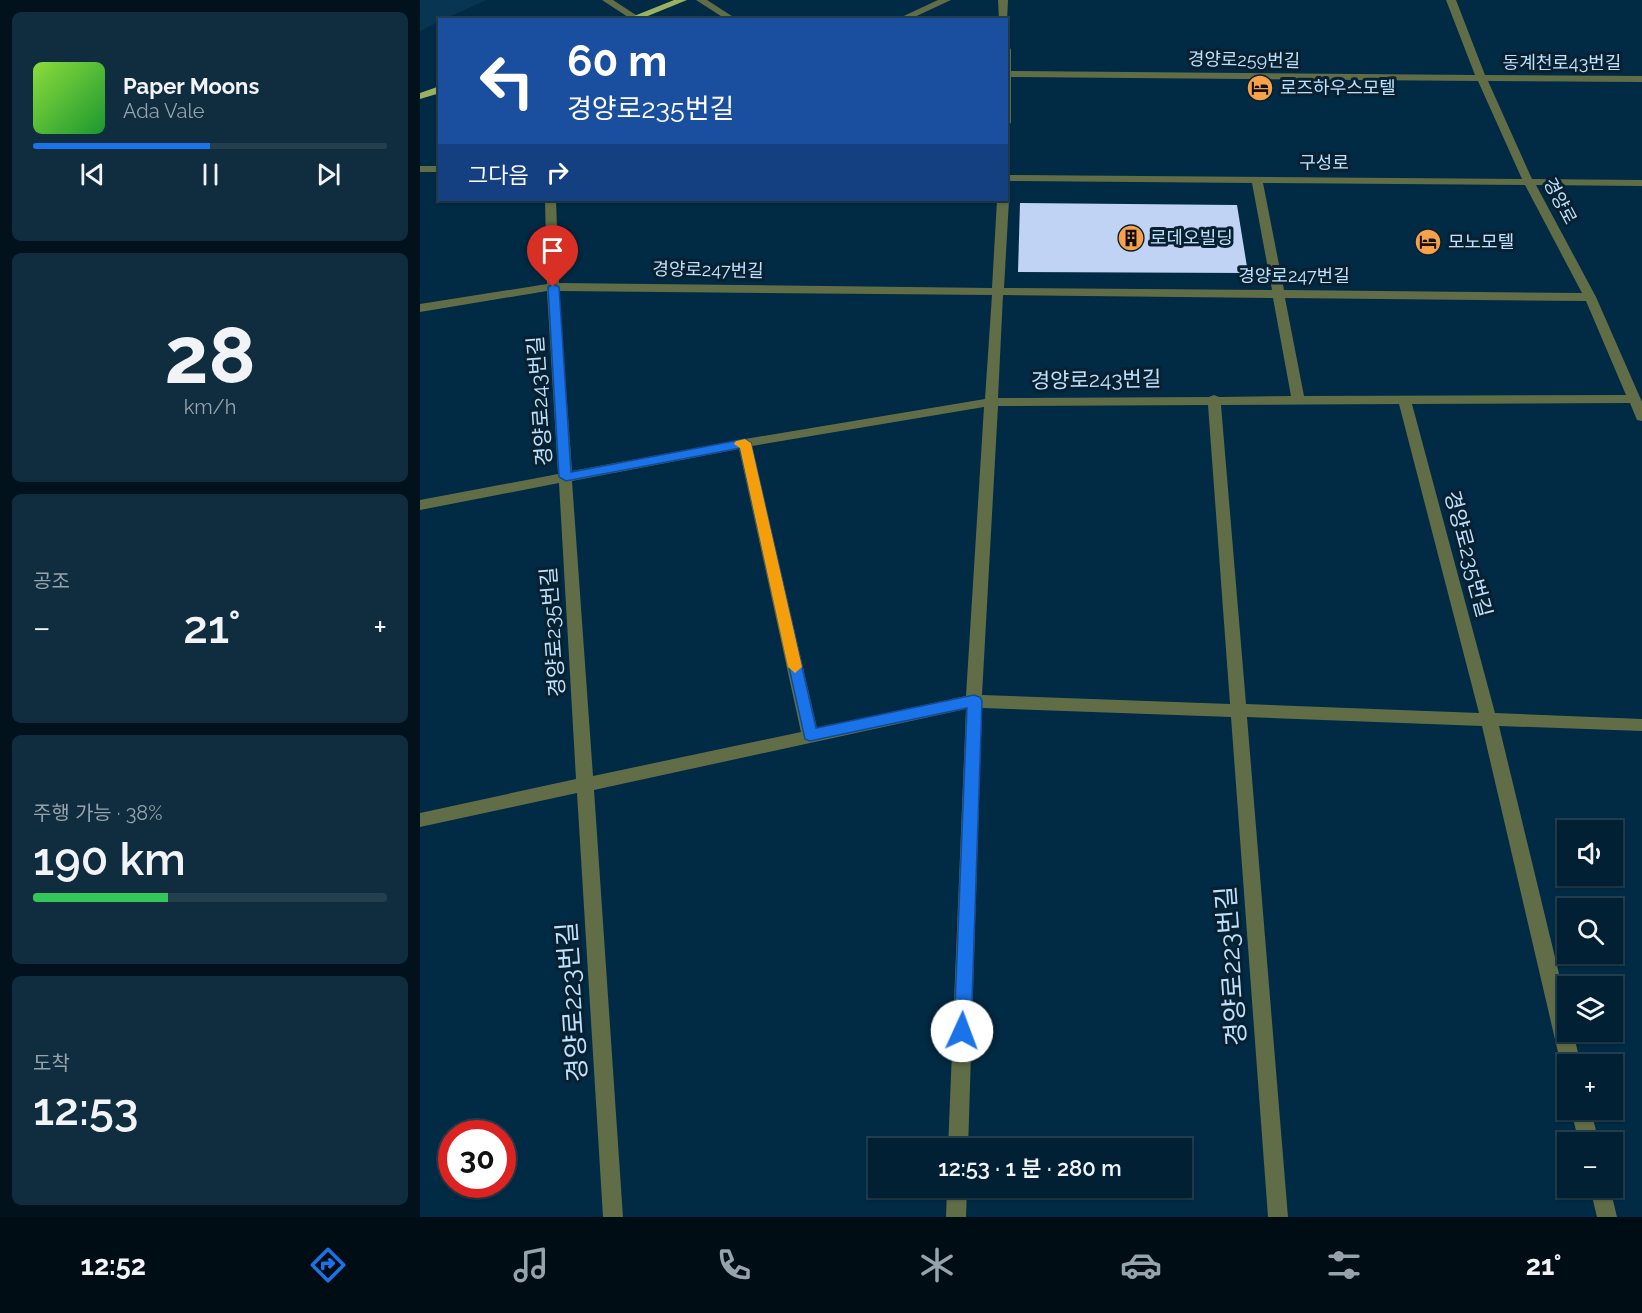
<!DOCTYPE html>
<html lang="ko">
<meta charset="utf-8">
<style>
:root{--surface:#012033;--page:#0f2d3f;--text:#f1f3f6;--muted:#96a3ac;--line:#233e4e;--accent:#1a73e8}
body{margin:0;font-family:Raleway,"Noto Sans KR",sans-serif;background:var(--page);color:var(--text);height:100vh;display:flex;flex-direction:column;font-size:22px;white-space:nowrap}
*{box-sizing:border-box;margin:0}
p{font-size:20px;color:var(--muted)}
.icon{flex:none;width:33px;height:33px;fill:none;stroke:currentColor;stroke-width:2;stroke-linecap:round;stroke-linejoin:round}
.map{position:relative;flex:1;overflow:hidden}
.drawer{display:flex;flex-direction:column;gap:12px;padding:12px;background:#01121c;width:420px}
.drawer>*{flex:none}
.banner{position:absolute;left:18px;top:18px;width:570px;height:183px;border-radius:0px;box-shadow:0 2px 4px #0004,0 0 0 2px var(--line);background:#1a4fa0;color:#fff;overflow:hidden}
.fabs{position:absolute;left:1137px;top:820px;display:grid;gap:12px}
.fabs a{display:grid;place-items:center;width:66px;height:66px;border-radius:0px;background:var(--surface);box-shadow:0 2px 4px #0004,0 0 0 2px var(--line);font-size:30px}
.speed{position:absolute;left:18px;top:1120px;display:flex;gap:12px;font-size:30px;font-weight:700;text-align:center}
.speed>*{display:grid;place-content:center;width:78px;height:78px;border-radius:50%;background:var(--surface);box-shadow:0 2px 4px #0004,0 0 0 2px var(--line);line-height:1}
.speed .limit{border:9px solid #d22;background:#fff;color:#111}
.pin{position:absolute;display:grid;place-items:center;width:51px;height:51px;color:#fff;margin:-62px -26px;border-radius:50% 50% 50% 0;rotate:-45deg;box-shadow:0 0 6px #0007}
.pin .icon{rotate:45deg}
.me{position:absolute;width:66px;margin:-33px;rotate:2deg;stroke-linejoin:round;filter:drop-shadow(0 0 4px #0008)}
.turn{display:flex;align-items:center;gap:21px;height:126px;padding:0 30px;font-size:27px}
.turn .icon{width:78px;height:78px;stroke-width:2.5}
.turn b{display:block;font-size:42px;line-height:51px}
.then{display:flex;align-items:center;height:57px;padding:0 30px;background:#0003;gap:12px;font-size:22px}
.big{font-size:45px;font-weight:600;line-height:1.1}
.drawer .card{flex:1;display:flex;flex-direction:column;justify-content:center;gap:9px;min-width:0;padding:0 21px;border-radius:9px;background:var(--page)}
.drawer .dial{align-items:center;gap:0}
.dial b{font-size:78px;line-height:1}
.song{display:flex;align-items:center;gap:18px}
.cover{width:72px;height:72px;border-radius:9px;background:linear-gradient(135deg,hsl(90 70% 55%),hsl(130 70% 35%))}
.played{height:6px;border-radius:3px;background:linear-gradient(90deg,var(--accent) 50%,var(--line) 50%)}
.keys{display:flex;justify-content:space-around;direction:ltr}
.heat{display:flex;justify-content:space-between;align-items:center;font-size:33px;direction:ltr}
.charge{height:9px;border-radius:4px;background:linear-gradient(90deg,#34c759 38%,var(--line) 0)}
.trip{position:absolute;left:448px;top:1138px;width:324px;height:60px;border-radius:0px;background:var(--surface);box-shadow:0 2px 4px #0004,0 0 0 2px var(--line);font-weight:600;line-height:60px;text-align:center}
.dock{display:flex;height:96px;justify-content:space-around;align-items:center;background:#000d14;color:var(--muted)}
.dock .icon{width:42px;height:42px}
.dock .on{color:var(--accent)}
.dock b{font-size:27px;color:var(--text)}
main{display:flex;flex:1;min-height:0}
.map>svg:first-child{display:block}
</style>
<main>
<section class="drawer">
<div class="card">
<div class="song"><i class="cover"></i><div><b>Paper Moons</b><p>Ada Vale</p></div></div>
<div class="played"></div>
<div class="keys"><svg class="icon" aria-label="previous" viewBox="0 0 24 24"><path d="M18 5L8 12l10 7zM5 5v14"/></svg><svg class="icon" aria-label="pause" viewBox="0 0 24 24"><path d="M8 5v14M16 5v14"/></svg><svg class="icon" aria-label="next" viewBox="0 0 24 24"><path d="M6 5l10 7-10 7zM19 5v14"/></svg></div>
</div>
<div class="card dial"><b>28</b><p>km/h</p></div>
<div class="card"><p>공조</p>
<div class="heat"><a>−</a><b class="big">21°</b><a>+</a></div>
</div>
<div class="card"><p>주행 가능 · 38%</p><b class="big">190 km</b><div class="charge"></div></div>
<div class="card"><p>도착</p><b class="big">12:53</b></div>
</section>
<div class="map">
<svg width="1222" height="1217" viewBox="0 0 1222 1217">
<rect width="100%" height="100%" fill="#012a44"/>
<polygon fill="#073552" points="0,0 67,0 24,19 20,20 19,22 0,31"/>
<polygon fill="#c0d3f5" points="600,203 817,205 828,273 598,272"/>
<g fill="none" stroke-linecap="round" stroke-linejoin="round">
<g fill="#616d46" fill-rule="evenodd">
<polygon points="182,0 193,0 219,17 211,19"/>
<polygon points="276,0 287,0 318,20 307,20"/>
<polygon points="518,0 531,0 488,20 475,20"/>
<polygon points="578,0 588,0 587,22 586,20 579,20"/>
<path d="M 1026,0 L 1036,0 L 1065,75 L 1222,76 L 1222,82 L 1068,81 L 1112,179 L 1222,180 L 1222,186 L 1116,185 L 1176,297 L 1222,402 L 1222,421 L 1217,420 L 1210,403 L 992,404 L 1075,713 L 1222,719 L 1222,731 L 1079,726 L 1148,1011 L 1148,1032 L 1153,1032 L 1161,1065 L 1148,1065 L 1148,1073 L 1144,1072 L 1141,1065 L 1062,726 L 827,717 L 868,1217 L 848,1217 L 811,717 L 562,708 L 548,1149 L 528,1149 L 546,709 L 174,790 L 203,1217 L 183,1217 L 157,793 L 0,827 L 0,813 L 156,779 L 139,483 L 0,510 L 0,500 L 138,474 L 127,291 L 0,312 L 0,304 L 127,284 L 125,200 L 136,200 L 139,283 L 572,288 L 577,200 L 586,200 L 586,198 L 589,200 L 584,288 L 852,290 L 832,183 L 586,181 L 586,175 L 1102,179 L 1058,81 L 591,77 L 591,123 L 586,126 L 586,46 L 591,49 L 591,71 L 1055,75 ZM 843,183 L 1105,185 L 1162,293 L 864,290 ZM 139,291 L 572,295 L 565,399 L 325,439 L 152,471 ZM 583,295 L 853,298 L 871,396 L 799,397 L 794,395 L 789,397 L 578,398 ZM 865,298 L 1166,301 L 1206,395 L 884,396 ZM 979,404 L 1059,713 L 826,704 L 801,405 ZM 788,405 L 810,704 L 562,695 L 578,406 ZM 564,407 L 546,696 L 397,728 L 332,446 ZM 319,449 L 381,732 L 173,776 L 152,481 Z"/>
<rect x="0" y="166" width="20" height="6"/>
<polygon points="1151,1110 1171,1110 1179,1143 1159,1143"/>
<polygon points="527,1188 547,1188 546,1217 526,1217"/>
<polygon points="1170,1188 1190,1188 1197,1217 1177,1217"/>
</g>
<g fill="#9ab160" fill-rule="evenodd">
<polygon points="254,0 267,0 218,20 204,20"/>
<polygon points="20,86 20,93 0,99 0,93"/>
</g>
</g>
<polygon fill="#1a73e8" stroke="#114b97" stroke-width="1.5" points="133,284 139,287 151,472 325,439 331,443 396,728 554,695 560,697 562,701 551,1031 548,1037 542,1039 536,1037 534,1031 547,708 390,741 385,739 320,448 146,481 139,477 128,287"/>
<polygon fill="#f59e0b" points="325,439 331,443 382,667 375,673 368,667 320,448 314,444 316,441"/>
<defs>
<symbol id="hotel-disc" viewBox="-11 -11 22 22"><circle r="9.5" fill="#f8a14a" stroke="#092031"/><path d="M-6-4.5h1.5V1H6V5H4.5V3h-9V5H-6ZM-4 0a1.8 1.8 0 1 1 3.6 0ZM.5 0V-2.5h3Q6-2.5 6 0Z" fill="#111"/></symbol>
<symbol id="building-disc" viewBox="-11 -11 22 22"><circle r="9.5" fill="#f8a14a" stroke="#092031"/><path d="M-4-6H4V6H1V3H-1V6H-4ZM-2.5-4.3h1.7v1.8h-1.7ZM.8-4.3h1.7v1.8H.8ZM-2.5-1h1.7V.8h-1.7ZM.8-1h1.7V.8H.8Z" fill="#111"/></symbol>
</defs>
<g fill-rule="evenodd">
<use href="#hotel-disc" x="825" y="73" width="30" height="30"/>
<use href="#building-disc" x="696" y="223" width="30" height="30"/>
<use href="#hotel-disc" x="993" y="227" width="30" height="30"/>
</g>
<g text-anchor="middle" stroke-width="6" stroke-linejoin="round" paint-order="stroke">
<g font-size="18" fill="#bde0fc" stroke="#092031">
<text transform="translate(824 60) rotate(1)" y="6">경양로259번길</text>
<text x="1142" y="69">동계천로43번길</text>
<text x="904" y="169">구성로</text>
<text transform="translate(1140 201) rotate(62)" y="6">경양로</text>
<text transform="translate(288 270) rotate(1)" y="6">경양로247번길</text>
<text x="874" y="282">경양로247번길</text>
</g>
<g font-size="18" fill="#bde0fc" stroke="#092031" text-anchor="start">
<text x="860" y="94">로즈하우스모텔</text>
<text x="730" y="244">로데오빌딩</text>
<text x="1028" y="248">모노모텔</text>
</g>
<g font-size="21" fill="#bde0fc" stroke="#092031">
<text transform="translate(676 380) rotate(-1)" y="7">경양로243번길</text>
<text transform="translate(120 401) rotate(-94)" y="7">경양로243번길</text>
<text transform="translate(1048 554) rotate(75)" y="7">경양로235번길</text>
<text transform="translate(133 632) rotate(-94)" y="7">경양로235번길</text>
</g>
<g font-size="26" fill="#bde0fc" stroke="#092031">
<text transform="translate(811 966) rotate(-94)" y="9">경양로223번길</text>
<text transform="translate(152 1002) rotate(-94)" y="9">경양로223번길</text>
</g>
</g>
</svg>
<div class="fabs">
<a><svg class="icon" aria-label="sound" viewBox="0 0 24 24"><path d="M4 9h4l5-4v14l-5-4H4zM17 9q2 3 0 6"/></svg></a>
<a><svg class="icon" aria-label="search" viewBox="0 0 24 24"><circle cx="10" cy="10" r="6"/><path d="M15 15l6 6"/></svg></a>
<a><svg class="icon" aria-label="layers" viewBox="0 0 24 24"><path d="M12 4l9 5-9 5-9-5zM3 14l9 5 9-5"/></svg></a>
<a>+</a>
<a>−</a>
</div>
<div class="speed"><div class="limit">30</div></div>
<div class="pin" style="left:133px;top:287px;background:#d93025"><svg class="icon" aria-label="arrive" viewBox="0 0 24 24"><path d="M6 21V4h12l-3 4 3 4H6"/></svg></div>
<svg class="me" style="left:542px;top:1031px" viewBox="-20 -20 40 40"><circle r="19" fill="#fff"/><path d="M0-13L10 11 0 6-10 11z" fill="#1a73e8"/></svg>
<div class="trip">12:53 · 1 분 · 280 m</div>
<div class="banner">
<div class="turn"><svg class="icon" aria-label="left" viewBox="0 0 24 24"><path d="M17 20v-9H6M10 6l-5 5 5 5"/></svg><div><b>60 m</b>경양로235번길</div></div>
<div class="then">그다음<svg class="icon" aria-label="right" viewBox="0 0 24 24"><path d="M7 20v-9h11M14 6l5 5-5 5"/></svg></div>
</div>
</div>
</main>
<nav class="dock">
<b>12:52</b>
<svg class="icon on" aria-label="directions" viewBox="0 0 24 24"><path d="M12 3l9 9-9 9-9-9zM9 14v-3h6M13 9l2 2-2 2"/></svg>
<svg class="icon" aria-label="music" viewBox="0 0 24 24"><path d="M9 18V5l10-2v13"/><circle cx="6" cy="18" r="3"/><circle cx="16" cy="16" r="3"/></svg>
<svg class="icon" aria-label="phone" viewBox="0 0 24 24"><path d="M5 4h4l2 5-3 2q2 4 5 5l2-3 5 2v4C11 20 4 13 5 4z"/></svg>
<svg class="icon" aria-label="climate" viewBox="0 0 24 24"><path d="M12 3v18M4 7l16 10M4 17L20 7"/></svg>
<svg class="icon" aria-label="car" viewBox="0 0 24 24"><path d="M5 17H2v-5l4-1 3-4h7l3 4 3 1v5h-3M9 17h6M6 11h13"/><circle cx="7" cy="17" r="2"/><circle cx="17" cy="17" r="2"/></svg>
<svg class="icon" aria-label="filters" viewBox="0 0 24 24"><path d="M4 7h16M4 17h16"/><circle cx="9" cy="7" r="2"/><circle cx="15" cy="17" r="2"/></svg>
<b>21°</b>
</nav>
